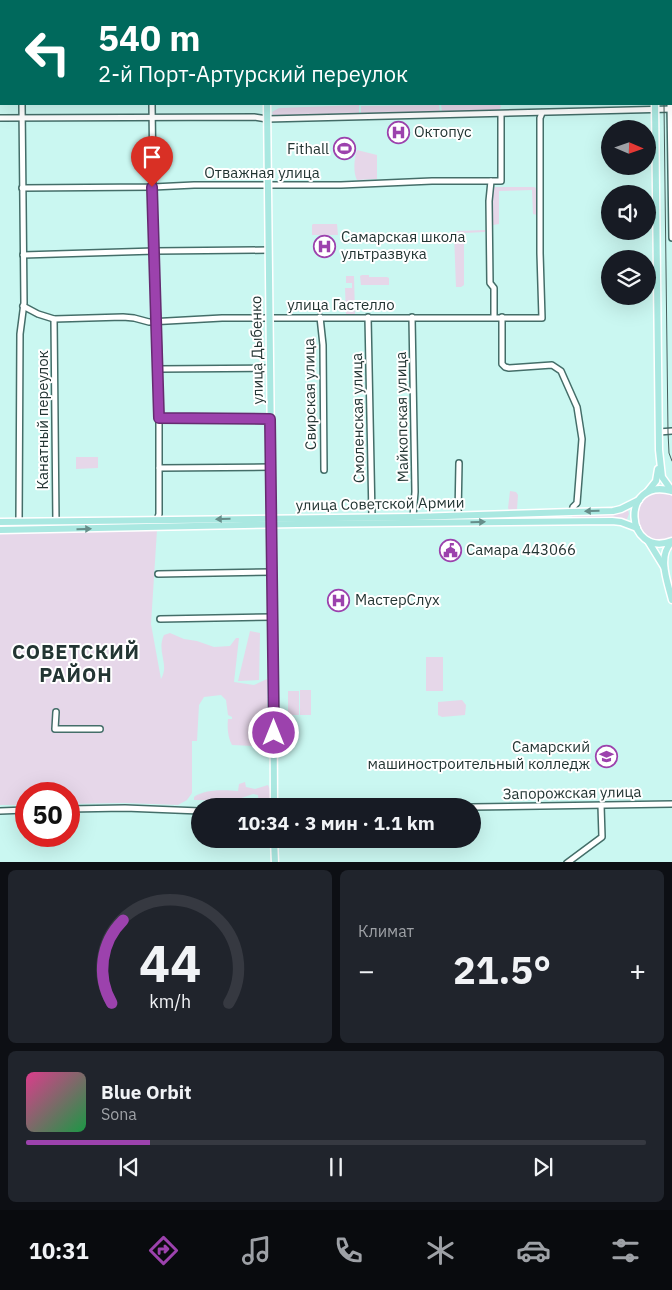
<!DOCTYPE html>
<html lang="ru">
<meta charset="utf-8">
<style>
:root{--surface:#171b24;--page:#20242c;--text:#f1f3f6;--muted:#9ea1a6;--line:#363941;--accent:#9c42ad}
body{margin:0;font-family:"IBM Plex Sans",sans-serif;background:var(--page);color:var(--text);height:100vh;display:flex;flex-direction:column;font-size:19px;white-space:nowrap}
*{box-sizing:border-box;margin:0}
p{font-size:16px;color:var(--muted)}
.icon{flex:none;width:28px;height:28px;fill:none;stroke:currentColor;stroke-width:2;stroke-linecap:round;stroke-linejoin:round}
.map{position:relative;height:862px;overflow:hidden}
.details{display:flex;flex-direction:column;gap:8px;padding:8px;background:#0d0f14;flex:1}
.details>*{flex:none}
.hud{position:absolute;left:0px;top:0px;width:672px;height:105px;box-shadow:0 5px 20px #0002;background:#00695c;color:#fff;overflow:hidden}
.needle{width:32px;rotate:92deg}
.fabs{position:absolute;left:601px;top:120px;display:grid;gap:10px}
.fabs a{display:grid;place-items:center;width:55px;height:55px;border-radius:50%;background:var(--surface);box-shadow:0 5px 20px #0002;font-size:25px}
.speed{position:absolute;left:15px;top:782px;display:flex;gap:10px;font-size:25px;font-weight:700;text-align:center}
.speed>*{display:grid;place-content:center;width:65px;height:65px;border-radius:50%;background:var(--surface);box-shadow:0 5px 20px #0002;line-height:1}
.speed .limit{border:8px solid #d22;background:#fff;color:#111}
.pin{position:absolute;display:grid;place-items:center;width:42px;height:42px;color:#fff;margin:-51px -21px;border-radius:50% 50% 50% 0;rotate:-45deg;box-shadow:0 0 5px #0007}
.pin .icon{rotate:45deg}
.me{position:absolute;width:55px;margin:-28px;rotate:0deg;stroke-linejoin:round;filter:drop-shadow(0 0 4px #0008)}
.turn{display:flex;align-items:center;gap:18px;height:105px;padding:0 15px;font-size:22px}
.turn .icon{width:65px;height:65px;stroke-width:2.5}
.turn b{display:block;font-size:35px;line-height:42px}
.big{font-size:38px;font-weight:700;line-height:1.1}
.details .tile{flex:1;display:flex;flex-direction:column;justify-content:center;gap:8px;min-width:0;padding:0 18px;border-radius:8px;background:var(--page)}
.details .dial{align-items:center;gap:0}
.dial svg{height:130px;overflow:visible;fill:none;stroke:var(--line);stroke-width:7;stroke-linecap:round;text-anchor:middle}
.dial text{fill:var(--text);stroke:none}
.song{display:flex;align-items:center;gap:15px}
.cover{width:60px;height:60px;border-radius:8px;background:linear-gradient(135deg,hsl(330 70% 55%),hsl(140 70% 35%))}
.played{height:5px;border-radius:2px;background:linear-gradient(90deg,var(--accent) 20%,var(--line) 20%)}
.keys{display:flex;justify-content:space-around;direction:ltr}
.heat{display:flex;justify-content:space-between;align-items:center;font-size:28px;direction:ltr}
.details .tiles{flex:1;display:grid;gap:8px;grid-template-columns:1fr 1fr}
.tile:last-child{grid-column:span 2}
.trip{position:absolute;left:191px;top:798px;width:290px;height:50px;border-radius:25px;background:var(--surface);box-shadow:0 5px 20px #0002;font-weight:700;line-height:50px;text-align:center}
.tabs{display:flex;height:80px;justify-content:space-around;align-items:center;background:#090b0e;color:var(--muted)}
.tabs .icon{width:35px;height:35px}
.tabs .on{color:var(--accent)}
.tabs b{font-size:22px;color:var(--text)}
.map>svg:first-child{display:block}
</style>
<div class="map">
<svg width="672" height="863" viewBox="0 0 672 863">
<rect width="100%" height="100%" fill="#caf7f1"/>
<g fill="#e6d7e9">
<polygon points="441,104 499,104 501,106 500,109 496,111 442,112"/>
<polygon points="359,105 359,113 280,116 273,116 272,112 279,108"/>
<polygon points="439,105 440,113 361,114 361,106"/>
<path d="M 357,150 L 377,155 L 377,179 L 357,180 C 353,173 354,158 357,150 Z"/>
<polygon points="534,187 538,189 537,215 533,214 532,190 499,191 499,224 493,225 492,189 495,187"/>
<polygon points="313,224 337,224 338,235 312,235 312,225"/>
<polygon points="485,230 485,232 464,233 464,285 461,287 456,287 454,234 457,231"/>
<polygon points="362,275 369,275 369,277 387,277 389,278 389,285 361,285 360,276"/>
<polygon points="346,276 354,276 355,314 346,314 345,288 352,288 352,283 346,283"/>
<polygon points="76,457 98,457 98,468 76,469"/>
<polygon points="510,491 516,492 518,495 517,509 509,510 508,508"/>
<path d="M 656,492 L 672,494 L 672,538 C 639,552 621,505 656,492 Z"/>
<polygon points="628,510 629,514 627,519 572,518 572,514"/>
<path d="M 157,530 L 151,624 L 161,679 C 170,664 156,652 164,635 L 170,633 L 184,639 L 197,641 L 214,647 L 230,646 L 236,638 L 239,638 L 234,682 L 254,685 L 267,679 L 267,739 L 261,739 L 261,746 L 255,746 L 255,724 L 253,723 L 253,746 L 232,745 C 228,738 227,728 228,719 L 232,719 L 232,717 L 228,715 L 226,700 L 221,695 L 204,697 L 199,705 L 197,741 L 192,741 L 192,793 L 187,800 L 178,805 L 125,803 L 69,804 L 69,794 L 26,794 L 26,798 L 22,798 L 20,805 L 0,805 L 0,532 Z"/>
<polygon points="250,631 260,633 259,680 238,681"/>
<rect x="426" y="657" width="17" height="34"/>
<rect x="300" y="690" width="11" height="25"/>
<rect x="288" y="691" width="11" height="24"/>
<polygon points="462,700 466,705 465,715 442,717 438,715 438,702"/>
<path d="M 245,782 L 246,787 L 255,789 L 268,785 L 271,792 L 272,801 L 268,805 L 259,806 L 258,795 L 253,794 L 233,801 L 194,800 L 194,797 C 205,789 225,790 238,791 L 239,784 Z"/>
</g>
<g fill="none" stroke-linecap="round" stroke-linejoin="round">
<defs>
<g id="minor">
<polyline points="19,0 20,1"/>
<polyline points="150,0 150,1"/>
<polyline points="669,0 669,1"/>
<polyline points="152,104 153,187 159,369 159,514 157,520"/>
<polyline points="670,104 672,238"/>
<polyline points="0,118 254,117 267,119 672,109"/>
<polyline points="491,181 489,201 490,283 494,288 494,317"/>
<polyline points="22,188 153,187 194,185 341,185 432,181 501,181 501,114"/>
<polyline points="23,255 155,251 269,250"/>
<polyline points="23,306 38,314 54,319 123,317 134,318 149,322 222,318 542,318 540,253 540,118 542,113"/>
<polyline points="320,317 323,345 324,470"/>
<polyline points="368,317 372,517"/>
<polyline points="412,317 415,492 413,517"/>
<polyline points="502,317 502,364 505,367 509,368 552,365 561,371 577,407 582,439 577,503 573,507 572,512"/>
<polyline points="54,319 56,523"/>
<polyline points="159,369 270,368"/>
<polyline points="159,418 270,419"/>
<polyline points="659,432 672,431"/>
<polyline points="159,468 271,467"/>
<polyline points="458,516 459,463"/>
<polyline points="19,522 20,334 24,303 22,104"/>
<polyline points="158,574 273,572"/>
<polyline points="160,619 273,617"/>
<polyline points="56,712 55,729 100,729"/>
<polyline points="472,807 672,804"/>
<polyline points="69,809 125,808 200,811"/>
<polyline points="0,811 26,810"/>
<polyline points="567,863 602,837 601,805"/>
</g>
<g id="major">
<polyline points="266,0 266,1"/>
<polyline points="646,0 646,1"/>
<polyline points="656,0 656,1"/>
<polyline points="267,104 273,617 274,806"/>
<polyline points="655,104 659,450 662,477 672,491"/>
<polyline points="648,491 656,481 658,469"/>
<path d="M 672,491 C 619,476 625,559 672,541"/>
<polyline points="0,522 413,517 572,512 613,511 621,509 639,500"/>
<polyline points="0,530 297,524 612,521 621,522 637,528"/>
<polyline points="648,541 664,567"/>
<path d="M 671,543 C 657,557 668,583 672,600"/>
<polyline points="274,839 275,863"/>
</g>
</defs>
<use href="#minor" stroke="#446e69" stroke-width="8"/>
<use href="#major" stroke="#fff" stroke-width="9"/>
<use href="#minor" stroke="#fff" stroke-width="5"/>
<use href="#major" stroke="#aae8e1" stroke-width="6"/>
<g stroke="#455d5a" stroke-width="1">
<polyline points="663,0 663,1"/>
<polyline points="664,104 668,432 669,453 672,461"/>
</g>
</g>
<defs><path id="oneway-solid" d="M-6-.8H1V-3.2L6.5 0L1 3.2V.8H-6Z" transform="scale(1.25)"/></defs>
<g fill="#668e8a">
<use href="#oneway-solid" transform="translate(592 511) rotate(178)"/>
<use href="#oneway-solid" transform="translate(223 519) rotate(179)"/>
<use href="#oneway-solid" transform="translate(478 522) rotate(-1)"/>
<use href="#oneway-solid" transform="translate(84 529) rotate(-1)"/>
</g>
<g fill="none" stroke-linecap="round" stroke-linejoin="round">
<defs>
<polyline id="route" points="152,187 159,418 270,419 274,733"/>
</defs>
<use href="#route" stroke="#652b70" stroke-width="12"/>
<use href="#route" stroke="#9c42ad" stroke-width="9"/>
</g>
<defs>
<symbol id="hospital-ring" viewBox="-11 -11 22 22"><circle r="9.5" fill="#fff" stroke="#9c42ad" stroke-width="1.5"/><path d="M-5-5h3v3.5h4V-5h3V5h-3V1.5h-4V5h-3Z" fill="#9c42ad"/></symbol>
<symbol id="stadium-ring" viewBox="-11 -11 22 22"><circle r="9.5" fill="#fff" stroke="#9c42ad" stroke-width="1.5"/><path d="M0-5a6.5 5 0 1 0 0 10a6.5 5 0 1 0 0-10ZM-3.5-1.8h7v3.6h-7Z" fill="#9c42ad"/></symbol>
<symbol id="civic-ring" viewBox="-11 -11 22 22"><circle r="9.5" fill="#fff" stroke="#9c42ad" stroke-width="1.5"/><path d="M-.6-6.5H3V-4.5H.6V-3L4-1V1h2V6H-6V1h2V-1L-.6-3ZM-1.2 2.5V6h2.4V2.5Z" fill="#9c42ad"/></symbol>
<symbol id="university-ring" viewBox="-11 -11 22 22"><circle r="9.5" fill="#fff" stroke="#9c42ad" stroke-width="1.5"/><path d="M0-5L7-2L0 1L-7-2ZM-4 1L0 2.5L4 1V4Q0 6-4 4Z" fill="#9c42ad"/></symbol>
</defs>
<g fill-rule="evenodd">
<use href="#hospital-ring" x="386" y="120" width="25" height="25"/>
<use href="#stadium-ring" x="332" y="136" width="25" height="25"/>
<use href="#hospital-ring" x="312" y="234" width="25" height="25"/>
<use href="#civic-ring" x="438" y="538" width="25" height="25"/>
<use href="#hospital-ring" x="326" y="588" width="25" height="25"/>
<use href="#university-ring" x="594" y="744" width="25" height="25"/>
</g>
<g text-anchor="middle" stroke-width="4" stroke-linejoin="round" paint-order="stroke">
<g font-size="15" fill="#233533" stroke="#fff" text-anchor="start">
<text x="414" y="137">Октопус</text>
<text x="329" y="154" text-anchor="end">Fithall</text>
<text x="341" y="242">Самарская школа<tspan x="341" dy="17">ультразвука</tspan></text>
<text x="466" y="555">Самара 443066</text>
<text x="355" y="605">МастерСлух</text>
<text x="590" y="752" text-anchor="end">Самарский<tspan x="590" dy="17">машиностроительный колледж</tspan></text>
</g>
<g font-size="15" fill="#233533" stroke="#fff">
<text x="262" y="178">Отважная улица</text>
<text x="341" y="310">улица Гастелло</text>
<text transform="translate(257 350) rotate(-91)" y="5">улица Дыбенко</text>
<text transform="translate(310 394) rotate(-91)" y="5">Свирская улица</text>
<text transform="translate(402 417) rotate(-91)" y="5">Майкопская улица</text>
<text transform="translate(358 418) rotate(-91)" y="5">Смоленская улица</text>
<text transform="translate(43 420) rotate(-90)" y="5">Канатный переулок</text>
<text transform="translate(380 504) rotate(-1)" y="5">улица Советской Армии</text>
<text transform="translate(572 793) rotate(-1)" y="5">Запорожская улица</text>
</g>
<g font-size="20" font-weight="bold" letter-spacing="1" fill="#233533" stroke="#fff">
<text x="76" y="659">СОВЕТСКИЙ<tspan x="76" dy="23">РАЙОН</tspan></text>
</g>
</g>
</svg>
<div class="fabs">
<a><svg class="needle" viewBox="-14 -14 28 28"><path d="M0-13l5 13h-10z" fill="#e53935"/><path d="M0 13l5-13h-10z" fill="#9ea1a6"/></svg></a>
<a><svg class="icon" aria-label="sound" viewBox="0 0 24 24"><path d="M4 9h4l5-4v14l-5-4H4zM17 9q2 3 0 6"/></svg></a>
<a><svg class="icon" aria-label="layers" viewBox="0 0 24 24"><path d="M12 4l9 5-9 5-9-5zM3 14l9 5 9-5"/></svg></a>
</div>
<div class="speed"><div class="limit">50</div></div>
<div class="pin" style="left:152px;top:187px;background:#d93025"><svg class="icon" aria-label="arrive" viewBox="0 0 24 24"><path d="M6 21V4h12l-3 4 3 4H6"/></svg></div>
<svg class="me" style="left:274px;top:733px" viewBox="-20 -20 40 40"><circle r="17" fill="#9c42ad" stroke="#fff" stroke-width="3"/><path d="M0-11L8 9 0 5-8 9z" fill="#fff"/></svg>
<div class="trip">10:34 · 3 мин · 1.1 km</div>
<div class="hud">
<div class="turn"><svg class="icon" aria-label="left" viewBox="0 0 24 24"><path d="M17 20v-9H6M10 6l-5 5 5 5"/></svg><div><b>540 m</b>2-й Порт-Артурский переулок</div></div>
</div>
</div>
<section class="details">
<div class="tiles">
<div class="tile dial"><svg viewBox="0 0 100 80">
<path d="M14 69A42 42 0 1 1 86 69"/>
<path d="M14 69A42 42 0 0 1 21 18" stroke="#9c42ad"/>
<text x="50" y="56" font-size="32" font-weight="700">44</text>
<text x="50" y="72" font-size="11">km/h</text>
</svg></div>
<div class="tile"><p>Климат</p>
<div class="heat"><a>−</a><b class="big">21.5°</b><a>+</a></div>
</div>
<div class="tile">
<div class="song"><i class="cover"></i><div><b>Blue Orbit</b><p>Sona</p></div></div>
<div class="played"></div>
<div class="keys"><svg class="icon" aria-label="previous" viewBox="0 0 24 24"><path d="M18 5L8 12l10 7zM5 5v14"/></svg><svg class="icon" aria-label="pause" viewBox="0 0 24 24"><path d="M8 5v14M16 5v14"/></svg><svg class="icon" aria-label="next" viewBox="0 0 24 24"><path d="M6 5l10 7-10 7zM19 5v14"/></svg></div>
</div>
</div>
</section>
<nav class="tabs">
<b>10:31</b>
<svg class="icon on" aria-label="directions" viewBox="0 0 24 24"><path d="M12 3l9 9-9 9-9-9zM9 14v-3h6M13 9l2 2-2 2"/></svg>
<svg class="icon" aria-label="music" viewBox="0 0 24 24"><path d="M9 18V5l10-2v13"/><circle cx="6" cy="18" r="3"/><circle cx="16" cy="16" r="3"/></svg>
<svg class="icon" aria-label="phone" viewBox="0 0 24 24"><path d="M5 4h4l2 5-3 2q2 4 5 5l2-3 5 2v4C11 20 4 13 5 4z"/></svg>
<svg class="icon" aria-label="climate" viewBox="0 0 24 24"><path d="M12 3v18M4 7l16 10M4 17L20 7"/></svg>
<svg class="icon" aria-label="car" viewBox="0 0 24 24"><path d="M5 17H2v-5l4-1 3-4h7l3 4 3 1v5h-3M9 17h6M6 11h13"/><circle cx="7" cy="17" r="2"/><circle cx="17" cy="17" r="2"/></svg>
<svg class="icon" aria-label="filters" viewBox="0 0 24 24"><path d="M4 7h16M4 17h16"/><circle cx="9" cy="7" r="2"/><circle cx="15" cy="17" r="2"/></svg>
</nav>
